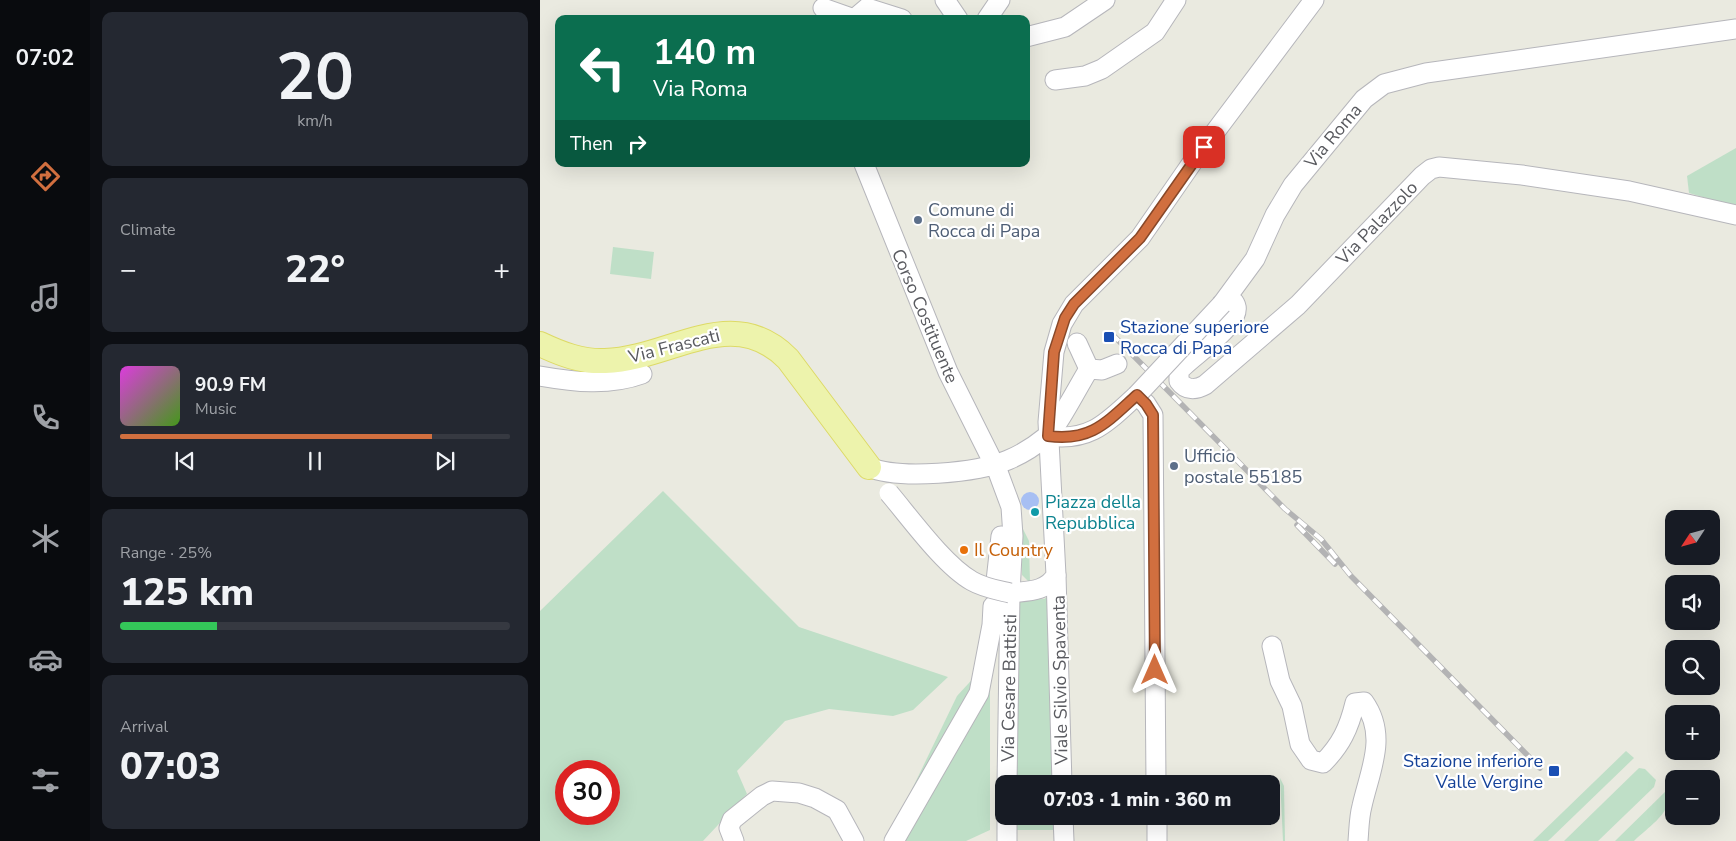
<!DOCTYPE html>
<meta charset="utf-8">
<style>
:root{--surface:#171b24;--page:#242831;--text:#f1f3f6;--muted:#9ea1a6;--line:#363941;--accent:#d16f3f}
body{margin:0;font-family:"Nunito Sans",sans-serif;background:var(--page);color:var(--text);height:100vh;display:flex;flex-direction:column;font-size:19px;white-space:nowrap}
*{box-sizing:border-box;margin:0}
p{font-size:16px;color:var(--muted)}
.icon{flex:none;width:28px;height:28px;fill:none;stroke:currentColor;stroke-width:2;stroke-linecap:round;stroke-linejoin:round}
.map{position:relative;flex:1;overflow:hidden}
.side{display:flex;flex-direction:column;gap:12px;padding:12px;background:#0d0f14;width:450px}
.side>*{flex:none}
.top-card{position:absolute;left:15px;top:15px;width:475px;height:152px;border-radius:10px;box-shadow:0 5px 20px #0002;background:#0b6e4f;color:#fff;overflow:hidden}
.needle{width:32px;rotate:234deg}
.controls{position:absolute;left:1125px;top:510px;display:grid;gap:10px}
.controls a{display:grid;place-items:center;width:55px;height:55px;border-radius:10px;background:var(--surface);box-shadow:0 5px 20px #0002;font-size:25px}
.speed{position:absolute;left:15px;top:760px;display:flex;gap:10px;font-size:25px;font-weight:700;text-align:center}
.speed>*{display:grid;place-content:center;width:65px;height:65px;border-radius:50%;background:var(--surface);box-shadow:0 5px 20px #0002;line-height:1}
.speed .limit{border:8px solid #d22;background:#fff;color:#111}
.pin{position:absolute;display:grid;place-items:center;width:42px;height:42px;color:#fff;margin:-21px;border-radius:10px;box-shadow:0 2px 8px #0006}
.me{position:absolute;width:55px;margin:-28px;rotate:0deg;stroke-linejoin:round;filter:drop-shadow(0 0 4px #0008)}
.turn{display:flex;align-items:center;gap:18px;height:105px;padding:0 15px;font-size:22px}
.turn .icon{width:65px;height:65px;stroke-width:2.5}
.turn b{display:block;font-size:35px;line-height:42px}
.then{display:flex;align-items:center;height:48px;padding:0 15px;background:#0003;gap:10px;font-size:19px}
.big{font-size:38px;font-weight:800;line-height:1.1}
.side .tile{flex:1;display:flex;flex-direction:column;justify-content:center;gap:8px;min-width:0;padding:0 18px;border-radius:10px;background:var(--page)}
.side .dial{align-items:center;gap:0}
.dial b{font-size:65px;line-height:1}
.song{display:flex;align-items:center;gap:15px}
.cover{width:60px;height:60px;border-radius:8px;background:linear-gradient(135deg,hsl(300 70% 55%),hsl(100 70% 35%))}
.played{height:5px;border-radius:2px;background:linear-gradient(90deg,var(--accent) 80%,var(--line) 80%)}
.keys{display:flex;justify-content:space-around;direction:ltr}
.heat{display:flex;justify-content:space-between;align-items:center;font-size:28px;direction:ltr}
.charge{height:8px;border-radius:4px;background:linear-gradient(90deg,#34c759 25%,var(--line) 0)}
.trip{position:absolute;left:455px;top:775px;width:285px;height:50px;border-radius:10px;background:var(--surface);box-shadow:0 5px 20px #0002;font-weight:800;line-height:50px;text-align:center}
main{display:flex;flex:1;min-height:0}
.menu{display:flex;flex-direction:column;width:90px;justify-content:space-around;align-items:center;background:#090b0e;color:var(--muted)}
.menu .icon{width:35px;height:35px}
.menu .selected{color:var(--accent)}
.menu b{font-size:22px;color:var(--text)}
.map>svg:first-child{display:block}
</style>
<main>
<nav class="menu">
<b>07:02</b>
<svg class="icon selected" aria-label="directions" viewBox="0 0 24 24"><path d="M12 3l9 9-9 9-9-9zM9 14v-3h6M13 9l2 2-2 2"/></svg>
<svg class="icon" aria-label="music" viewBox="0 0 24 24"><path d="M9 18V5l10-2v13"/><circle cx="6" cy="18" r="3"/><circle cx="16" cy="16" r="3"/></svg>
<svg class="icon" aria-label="phone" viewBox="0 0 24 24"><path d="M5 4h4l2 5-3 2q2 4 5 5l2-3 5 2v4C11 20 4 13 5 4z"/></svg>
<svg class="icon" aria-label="climate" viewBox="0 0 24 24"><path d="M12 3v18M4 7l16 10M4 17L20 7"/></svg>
<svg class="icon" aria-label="car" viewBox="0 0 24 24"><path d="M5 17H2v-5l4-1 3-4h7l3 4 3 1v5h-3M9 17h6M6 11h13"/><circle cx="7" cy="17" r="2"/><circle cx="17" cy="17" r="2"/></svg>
<svg class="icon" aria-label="filters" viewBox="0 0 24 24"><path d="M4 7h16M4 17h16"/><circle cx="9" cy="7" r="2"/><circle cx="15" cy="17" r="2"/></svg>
</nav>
<section class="side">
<div class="tile dial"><b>20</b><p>km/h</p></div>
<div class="tile"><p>Climate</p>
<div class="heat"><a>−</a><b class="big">22°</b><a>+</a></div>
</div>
<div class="tile">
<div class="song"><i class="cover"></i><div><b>90.9 FM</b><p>Music</p></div></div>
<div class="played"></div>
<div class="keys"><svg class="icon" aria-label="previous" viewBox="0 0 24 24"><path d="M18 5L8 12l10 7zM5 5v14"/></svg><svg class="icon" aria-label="pause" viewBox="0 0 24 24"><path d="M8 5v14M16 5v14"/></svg><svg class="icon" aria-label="next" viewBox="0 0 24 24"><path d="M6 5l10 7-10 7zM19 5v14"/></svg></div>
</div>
<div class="tile"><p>Range · 25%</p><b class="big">125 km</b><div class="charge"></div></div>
<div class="tile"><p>Arrival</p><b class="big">07:03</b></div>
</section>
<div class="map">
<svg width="1196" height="841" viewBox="0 0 1196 841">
<rect width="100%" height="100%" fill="#eaeae0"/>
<g fill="#bfdfc7" fill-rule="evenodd">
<polygon points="1196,148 1196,207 1149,193 1147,176"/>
<polygon points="73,247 114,252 111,279 70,274"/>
<path d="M 123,491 L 259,627 L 408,677 L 373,710 L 353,716 L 289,709 L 245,721 L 197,771 L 207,794 L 163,841 L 0,841 L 0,611 ZM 26,771 L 69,771 L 69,814 L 26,814 Z"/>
<polygon points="481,525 489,541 490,583 482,575"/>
<polygon points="510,595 514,784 475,784 477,600 504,599"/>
<polygon points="450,660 450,830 426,841 347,841 417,696"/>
<polygon points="1086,751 1094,758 1008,841 993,841"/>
<polygon points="1099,768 1105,769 1116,780 1114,787 1058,841 1024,841"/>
<polygon points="740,778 744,786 745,841 743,841"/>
<path d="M 1126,791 L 1130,795 C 1129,815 1107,828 1094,841 L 1075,841 Z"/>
<rect x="475" y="816" width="39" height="14"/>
</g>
<circle fill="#a7bff3" cx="490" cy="501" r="9"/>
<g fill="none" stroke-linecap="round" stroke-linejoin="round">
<defs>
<g id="minor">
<polyline points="405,0 418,19"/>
<polyline points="283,8 314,19 327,8 362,19"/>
<polyline points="447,19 460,0"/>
<polyline points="486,37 525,27 565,0"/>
<polyline points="515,80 545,76 562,69 615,32 636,0"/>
<polyline points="324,164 408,372 458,472 471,507 473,536 470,593 467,784"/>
<path d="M 682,304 L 689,301 L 694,302 C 708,322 651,356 639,371 L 639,381 C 646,391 656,390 665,385 L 758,305 L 882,176 L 891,169 L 899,167 L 982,175 L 1089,191 L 1196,215"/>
<polyline points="682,304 715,259 735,215 753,185 824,99 844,84 886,73 1196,29"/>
<polyline points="537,343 549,369"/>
<path d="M 0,376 C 34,382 69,386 102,374"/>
<path d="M 508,436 C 551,442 567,422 597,395 L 606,404 L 613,415 L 616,784"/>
<path d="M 329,467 C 359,480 437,473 468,460 C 480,455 496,445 507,436 C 517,428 540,383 549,369 L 562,370 L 577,364"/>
<polyline points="516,575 522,784"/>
<polyline points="456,581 461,536"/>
<path d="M 470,593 C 487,591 507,592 516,575 L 508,422 L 514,352 L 522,324 L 534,304 L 600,238 L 654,160 L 774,0"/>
<path d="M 732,646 L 740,681 L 752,706 L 760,744 L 771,760 L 783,763 C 801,745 809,728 815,703 L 824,702 C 848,736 830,770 822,806 C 819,817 819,829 818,841"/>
<polyline points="467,816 467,841"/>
<polyline points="523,816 524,841"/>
<polyline points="617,816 617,841"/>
<polyline points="194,841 189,828 192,820 222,796 232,791 259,793 275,798 297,810 314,841"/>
<polyline points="354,841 439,693 452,625 453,606"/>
</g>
<path id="major" d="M 0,344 C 21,354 42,362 65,361 C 131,359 192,302 248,359 L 329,467"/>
</defs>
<use href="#minor" stroke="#b6b6bb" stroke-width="21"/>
<use href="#major" stroke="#ddda66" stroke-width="26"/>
<use href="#minor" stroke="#fff" stroke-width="19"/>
<use href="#major" stroke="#edf3ac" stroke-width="24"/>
<defs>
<g id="rail">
<polyline points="571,333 745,509 781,539 811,576 1000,768"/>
<polyline points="757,525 795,564"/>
</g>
</defs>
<use href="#rail" stroke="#b3b3b4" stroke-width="5.5"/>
<use href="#rail" stroke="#fff" stroke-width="4" stroke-dasharray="11" stroke-linecap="butt"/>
<defs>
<g id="minor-bridge">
<polyline points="597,395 682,304"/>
<path d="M 349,493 C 371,519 404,565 432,581 C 444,588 457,590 470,593"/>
</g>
</defs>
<use href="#minor-bridge" stroke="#b6b6bb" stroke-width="21" stroke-linecap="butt"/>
<use href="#minor-bridge" stroke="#fff" stroke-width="19"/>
</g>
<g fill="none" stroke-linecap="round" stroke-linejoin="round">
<defs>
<path id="route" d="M 615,670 L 613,415 L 606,404 L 597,395 C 567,422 551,442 508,436 L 514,352 L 525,318 L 534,304 L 600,238 L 664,147"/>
</defs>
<use href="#route" stroke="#884829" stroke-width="12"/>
<use href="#route" stroke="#d16f3f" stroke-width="9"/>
</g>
<g fill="#5c6f8a" stroke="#fff" stroke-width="2">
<circle cx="378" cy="220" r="5"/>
<circle cx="634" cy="466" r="5"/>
</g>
<g fill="#1a4fb4" stroke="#fff" stroke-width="2">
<rect x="563" y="331" width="12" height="12" rx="2.5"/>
<rect x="1008" y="765" width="12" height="12" rx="2.5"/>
</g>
<circle fill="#0f9aa8" stroke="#fff" stroke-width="2" cx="495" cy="512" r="5"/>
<circle fill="#e8710a" stroke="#fff" stroke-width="2" cx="424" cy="550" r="5"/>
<g text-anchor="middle" stroke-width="4.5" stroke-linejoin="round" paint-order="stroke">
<g font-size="18" fill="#595a5f" stroke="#fff">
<text transform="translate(793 136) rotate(-50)" y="6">Via Roma</text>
<text transform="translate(837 223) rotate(-46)" y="6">Via Palazzolo</text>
<text transform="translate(385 316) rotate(67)" y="6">Corso Costituente</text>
<text transform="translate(134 346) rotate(-14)" y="6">Via Frascati</text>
<text transform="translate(520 680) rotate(-91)" y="6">Viale Silvio Spaventa</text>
<text transform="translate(469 688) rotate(-89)" y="6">Via Cesare Battisti</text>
</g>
<g font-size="18" fill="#4e5e75" stroke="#fff" text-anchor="start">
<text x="388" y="216">Comune di<tspan x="388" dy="21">Rocca di Papa</tspan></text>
<text x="644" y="462">Ufficio<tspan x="644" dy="21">postale 55185</tspan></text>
</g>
<g font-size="18" fill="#164399" stroke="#fff" text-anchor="start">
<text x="580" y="333">Stazione superiore<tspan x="580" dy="21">Rocca di Papa</tspan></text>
<text x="1003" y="767" text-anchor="end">Stazione inferiore<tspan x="1003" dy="21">Valle Vergine</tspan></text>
</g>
<g font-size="18" fill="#0d838f" stroke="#fff" text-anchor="start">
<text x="505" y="508">Piazza della<tspan x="505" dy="21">Repubblica</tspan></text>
</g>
<g font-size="18" fill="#c56008" stroke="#fff" text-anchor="start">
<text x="434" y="556">Il Country</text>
</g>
</g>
</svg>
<div class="controls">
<a><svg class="needle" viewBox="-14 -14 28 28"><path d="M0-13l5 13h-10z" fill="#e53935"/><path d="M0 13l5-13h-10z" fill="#9ea1a6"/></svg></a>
<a><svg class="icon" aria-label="sound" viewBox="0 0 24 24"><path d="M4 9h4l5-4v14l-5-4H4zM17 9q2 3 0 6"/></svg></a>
<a><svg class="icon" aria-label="search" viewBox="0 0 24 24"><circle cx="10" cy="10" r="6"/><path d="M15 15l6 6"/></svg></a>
<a>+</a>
<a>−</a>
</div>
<div class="speed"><div class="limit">30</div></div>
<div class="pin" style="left:664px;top:147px;background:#d93025"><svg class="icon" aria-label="arrive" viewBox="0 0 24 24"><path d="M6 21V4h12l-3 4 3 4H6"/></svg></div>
<svg class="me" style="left:615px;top:670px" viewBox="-20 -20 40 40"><path d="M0-17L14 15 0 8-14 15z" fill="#d16f3f" stroke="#fff" stroke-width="4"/></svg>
<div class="trip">07:03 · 1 min · 360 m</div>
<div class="top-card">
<div class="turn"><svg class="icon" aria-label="left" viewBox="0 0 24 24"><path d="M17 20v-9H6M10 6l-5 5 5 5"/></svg><div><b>140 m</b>Via Roma</div></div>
<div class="then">Then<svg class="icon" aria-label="right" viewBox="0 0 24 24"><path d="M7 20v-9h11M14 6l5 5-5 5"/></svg></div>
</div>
</div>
</main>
